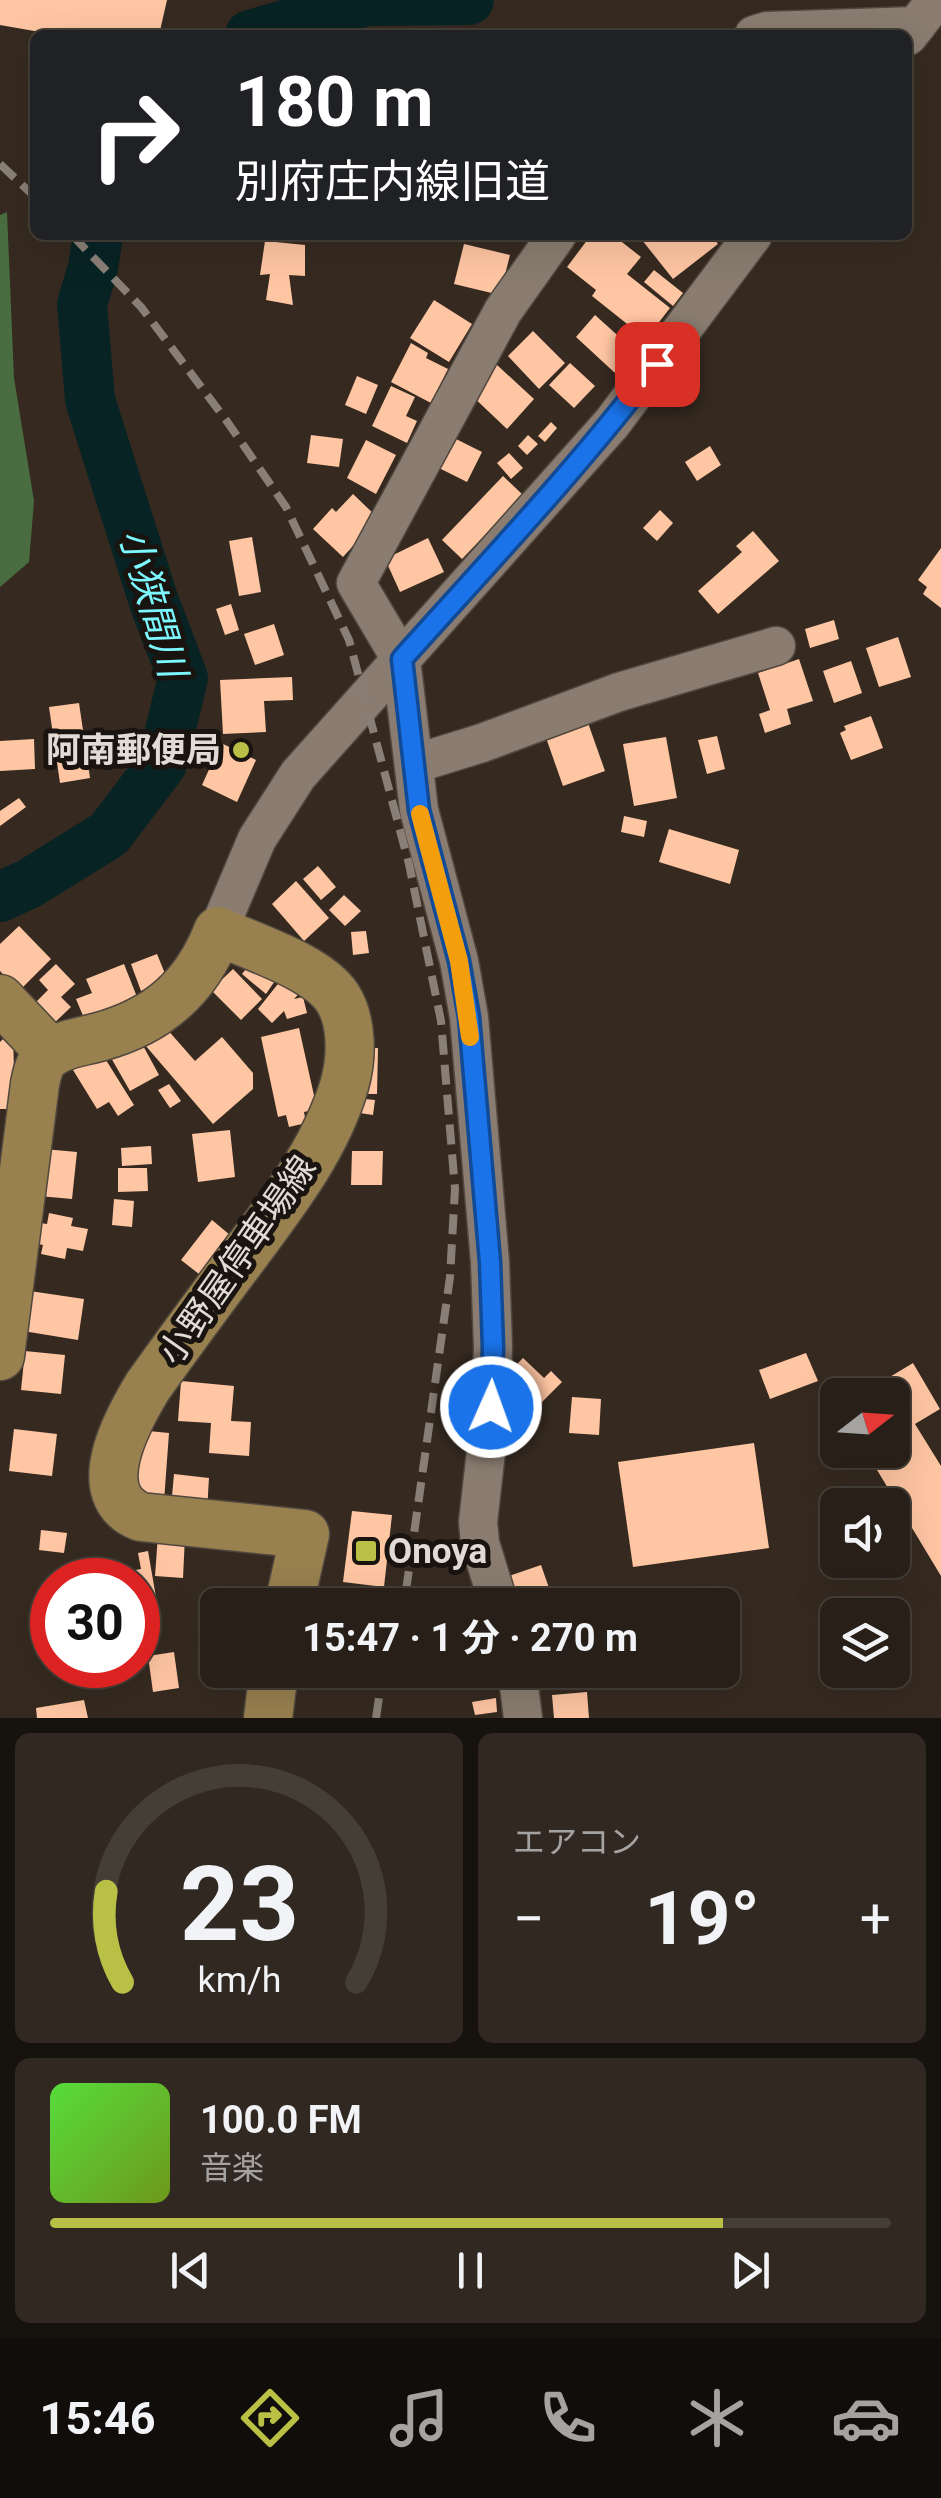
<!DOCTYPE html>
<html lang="ja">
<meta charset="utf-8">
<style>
:root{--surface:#282018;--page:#302821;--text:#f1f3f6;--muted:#a5a3a2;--line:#443e37;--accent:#bac045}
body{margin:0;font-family:Roboto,"Noto Sans JP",sans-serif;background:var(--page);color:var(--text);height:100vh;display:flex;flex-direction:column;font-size:38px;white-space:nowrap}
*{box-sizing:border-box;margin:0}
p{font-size:32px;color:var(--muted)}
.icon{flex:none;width:55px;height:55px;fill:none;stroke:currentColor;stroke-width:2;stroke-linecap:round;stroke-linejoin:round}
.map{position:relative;height:1718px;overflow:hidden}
.side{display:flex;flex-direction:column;gap:15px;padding:15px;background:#16120d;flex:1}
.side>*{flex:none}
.top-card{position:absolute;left:30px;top:30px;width:882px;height:210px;border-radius:15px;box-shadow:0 10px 40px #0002,0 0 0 2px var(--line);background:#202124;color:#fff;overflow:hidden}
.needle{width:65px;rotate:73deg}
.buttons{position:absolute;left:820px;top:1378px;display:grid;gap:20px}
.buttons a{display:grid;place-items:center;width:90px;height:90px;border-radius:15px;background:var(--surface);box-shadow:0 10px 40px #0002,0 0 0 2px var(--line);font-size:50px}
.speed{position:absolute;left:30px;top:1558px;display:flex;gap:20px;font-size:50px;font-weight:700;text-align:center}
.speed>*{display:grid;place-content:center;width:130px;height:130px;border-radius:50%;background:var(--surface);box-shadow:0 10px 40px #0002,0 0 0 2px var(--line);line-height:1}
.speed .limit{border:15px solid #d22;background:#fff;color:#111}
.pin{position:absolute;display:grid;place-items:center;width:85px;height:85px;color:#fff;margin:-42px;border-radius:20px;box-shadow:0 5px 15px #0006}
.me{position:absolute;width:110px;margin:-55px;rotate:2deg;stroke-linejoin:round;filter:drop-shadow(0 0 8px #0008)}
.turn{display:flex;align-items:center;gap:35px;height:210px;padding:0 40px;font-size:45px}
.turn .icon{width:130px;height:130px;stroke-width:2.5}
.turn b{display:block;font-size:70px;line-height:85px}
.big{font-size:75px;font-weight:700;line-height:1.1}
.side .tile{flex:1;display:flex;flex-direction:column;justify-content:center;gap:15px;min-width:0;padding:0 35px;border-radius:15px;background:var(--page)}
.side .dial{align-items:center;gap:0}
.dial svg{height:260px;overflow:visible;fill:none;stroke:var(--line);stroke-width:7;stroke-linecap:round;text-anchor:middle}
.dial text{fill:var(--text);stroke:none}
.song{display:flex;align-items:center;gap:30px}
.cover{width:120px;height:120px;border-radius:15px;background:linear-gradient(135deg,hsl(110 70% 55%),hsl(80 70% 35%))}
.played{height:10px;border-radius:5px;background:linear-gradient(90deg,var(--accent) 80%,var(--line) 80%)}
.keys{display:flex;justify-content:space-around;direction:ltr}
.heat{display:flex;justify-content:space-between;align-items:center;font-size:55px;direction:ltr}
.side .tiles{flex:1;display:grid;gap:15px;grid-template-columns:1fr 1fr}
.tile:last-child{grid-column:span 2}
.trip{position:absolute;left:200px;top:1588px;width:540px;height:100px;border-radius:15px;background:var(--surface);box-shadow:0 10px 40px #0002,0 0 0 2px var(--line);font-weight:700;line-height:100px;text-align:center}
.tab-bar{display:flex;height:160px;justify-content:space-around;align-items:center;background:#100d0a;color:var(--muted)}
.tab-bar .icon{width:70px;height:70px}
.tab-bar .current{color:var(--accent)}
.tab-bar b{font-size:45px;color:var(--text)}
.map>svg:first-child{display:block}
</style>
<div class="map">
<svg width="941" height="1718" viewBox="0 0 941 1718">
<rect width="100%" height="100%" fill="#362a20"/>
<polygon fill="#496d40" points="7,212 14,378 34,501 29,562 0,587 0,215"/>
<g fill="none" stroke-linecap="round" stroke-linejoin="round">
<g stroke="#082324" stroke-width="50">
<polyline points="250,35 367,1 469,0"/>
<polyline points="0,897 30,883 109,834 162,764 183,678 154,602 90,400 82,304 93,268 98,235"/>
</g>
</g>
<g fill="#ffc6a3">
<polygon points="0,0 167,0 159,35 57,35 0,25"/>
<polygon points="591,235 613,235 641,257 627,274 670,308 646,339 592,296 596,290 567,267"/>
<polygon points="638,235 711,235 718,244 673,279"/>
<polygon points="265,241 305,245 305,276 289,275 293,305 266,300 270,274 260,275"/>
<polygon points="464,244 510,255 500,295 454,284"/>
<polygon points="654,270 683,293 673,306 644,282"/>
<polygon points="434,300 472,324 449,362 410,338"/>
<polygon points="595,315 635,351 615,373 576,337"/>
<polygon points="533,331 565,363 539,389 508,356"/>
<polygon points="411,343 428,353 426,358 448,369 431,403 391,382"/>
<polygon points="570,363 595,386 574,408 549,385"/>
<polygon points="496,364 534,399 507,429 469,393"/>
<polygon points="357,376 378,385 366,414 345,405"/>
<polygon points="391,386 415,397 406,416 417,421 407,443 372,426"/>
<polygon points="551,422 557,428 545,442 538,436"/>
<polygon points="311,435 343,439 339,467 307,463"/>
<polygon points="448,435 482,452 467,482 433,465"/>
<polygon points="528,435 538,444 527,455 518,446"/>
<polygon points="366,440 396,455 376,494 347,478"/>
<polygon points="710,446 721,465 697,481 685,462"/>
<polygon points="509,453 523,468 511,479 497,463"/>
<polygon points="503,476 523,495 462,559 442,540"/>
<polygon points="353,494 378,518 343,557 313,529 332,508 336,512"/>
<polygon points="660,510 673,523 657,541 643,528"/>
<polygon points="753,531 779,561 718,614 698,591 742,552 736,546"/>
<polygon points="252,537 261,592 239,596 229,541"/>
<polygon points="428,538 444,572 400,592 385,559"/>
<polygon points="941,548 941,608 923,594 927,587 918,580"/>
<polygon points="231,604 239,630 225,635 216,609"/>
<polygon points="834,620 839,639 810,648 805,629"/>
<polygon points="274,624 284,655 255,665 244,634"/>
<polygon points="898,637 911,677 879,687 866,648"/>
<polygon points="799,659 813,701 787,709 791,724 765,733 759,714 770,710 758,673"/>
<polygon points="851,661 862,693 834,703 823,671"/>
<polygon points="292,677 293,700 264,701 266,732 223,734 220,680"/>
<polygon points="79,703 90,778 60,783 49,707"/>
<polygon points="871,716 883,748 851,760 840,733 846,730 844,726"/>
<polygon points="587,720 605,771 563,786 545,735"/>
<polygon points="717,736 725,769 707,774 698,740"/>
<polygon points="666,737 677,798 634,806 623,744"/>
<polygon points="34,739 35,769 0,771 0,741"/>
<polygon points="221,743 256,760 237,802 202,785"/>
<polygon points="19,798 26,807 0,826 0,811"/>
<polygon points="624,816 647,821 644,837 621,832"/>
<polygon points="669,829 739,850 730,884 659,862"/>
<polygon points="318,866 336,887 321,900 303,879"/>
<polygon points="296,881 329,918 304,941 272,904"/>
<polygon points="344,895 361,911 345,926 329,910"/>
<polygon points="19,926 51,959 19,991 0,971 0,944"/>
<polygon points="366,931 369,953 353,955 351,932"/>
<polygon points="157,954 168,981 141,991 131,964"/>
<polygon points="256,956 283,969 266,994 242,974"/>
<polygon points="56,964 75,984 61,997 71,1007 48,1029 29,1009 48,990 39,980"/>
<polygon points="124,964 137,997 84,1018 76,999 92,993 86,979"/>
<polygon points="233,969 262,999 241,1020 211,990"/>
<polygon points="289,970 309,983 294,999 303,997 307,1013 287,1019 284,1011 272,1023 258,1009"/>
<polygon points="166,1028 195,1061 222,1037 253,1073 253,1089 213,1124 145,1045"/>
<polygon points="299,1028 317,1109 304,1112 306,1123 289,1127 286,1115 278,1117 261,1037"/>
<polygon points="9,1033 13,1033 15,1109 0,1109 0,1042"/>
<polygon points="140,1040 159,1075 130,1091 110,1056"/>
<polygon points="361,1048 378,1048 377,1094 360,1094"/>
<polygon points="101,1052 134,1105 118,1116 109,1102 97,1109 73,1070"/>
<polygon points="169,1084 181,1101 170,1108 158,1090"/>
<polygon points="355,1098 375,1100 373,1115 353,1112"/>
<polygon points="230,1130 235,1177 198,1182 192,1134"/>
<polygon points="151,1146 152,1164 122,1166 121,1148"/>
<polygon points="44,1149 77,1152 72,1199 39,1196"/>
<polygon points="352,1151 383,1151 382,1185 351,1185"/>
<polygon points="118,1168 147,1168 148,1191 118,1192"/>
<polygon points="114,1199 134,1201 132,1227 112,1225"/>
<polygon points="49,1213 73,1218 71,1226 88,1229 83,1251 67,1248 65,1259 41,1254 43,1245 29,1242 33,1222 47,1224"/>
<polygon points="212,1220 230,1235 199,1274 181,1260"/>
<polygon points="23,1290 84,1299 78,1340 17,1330"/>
<polygon points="25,1351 65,1355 61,1394 21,1390"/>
<polygon points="806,1353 818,1381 770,1399 759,1370"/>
<polygon points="523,1358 544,1378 551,1371 562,1382 538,1406 507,1374"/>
<polygon points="913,1363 940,1409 915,1424 941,1466 941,1576 865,1450 892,1450 892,1395 860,1395"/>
<polygon points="181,1381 234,1386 231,1421 251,1422 249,1456 209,1453 211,1423 178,1421"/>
<polygon points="572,1397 601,1399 599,1435 569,1433"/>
<polygon points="14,1429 57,1434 52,1476 9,1471"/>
<polygon points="138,1430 169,1433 164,1501 133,1498"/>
<polygon points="754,1443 769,1548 633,1567 618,1462"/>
<polygon points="174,1474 209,1478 207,1511 171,1507"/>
<polygon points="352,1511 392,1515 384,1587 343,1582"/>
<polygon points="41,1530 67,1533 64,1553 39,1550"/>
<polygon points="158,1535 185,1536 183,1578 155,1576"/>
<polygon points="148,1551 161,1626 138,1630 138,1580 110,1580 109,1575 141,1569 138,1553"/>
<polygon points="541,1565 555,1605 519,1605 509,1576"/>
<polygon points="174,1652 179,1688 153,1692 148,1656"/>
<polygon points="465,1670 507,1670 507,1672 467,1679"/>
<polygon points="523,1670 579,1670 582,1681 528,1693"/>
<polygon points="587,1692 589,1718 554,1718 552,1695"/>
<polygon points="496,1698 497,1712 475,1715 472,1702"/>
<polygon points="84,1700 88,1718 37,1718 36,1708"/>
</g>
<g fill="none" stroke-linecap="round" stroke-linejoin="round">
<defs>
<g id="minor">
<polyline points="754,35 767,31 916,26"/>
<polyline points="908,36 936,0"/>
<polyline points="414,764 482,743 619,692 776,646"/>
<polyline points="218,931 257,839 298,775 612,423 753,235"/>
<polyline points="499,1605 480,1543 478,1522 491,1407 493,1347 490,1262 469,1017 459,961 419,810 401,659 356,583 503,311 557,235"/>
<polyline points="517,1670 523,1718"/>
</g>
<g id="major">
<polyline points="0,999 50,1052"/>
<path d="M 0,1356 L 35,1084 C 37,1074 39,1063 47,1056 C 61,1043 82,1042 99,1037 C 158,1021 196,988 218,931 C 252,947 316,966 337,997 C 353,1021 352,1059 344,1086 C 326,1147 285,1200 248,1250 C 214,1295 181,1340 148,1386 C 128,1419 85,1495 141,1517 L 305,1534 L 289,1605"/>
<polyline points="268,1718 274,1670"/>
</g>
</defs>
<use href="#minor" stroke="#50473e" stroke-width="41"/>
<use href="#major" stroke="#50473e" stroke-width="51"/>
<use href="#minor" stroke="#8a7c70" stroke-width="38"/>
<use href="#major" stroke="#98804f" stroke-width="48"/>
<g stroke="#897f77" stroke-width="8" stroke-dasharray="20 10" stroke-linecap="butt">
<polyline points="0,164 35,197"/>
<polyline points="72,235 141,307 226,420 286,507 349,640 409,864 441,1021 455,1189 450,1277 404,1605"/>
<polyline points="376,1718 383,1670"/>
</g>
</g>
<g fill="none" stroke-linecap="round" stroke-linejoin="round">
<defs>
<path id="route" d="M 491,1407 L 493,1347 L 490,1262 L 469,1017 L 459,961 L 419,810 L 402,659 C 489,562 578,468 657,364"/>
</defs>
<use href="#route" stroke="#114b97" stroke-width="25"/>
<use href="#route" stroke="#1a73e8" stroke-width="18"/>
<polyline stroke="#f59e0b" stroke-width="18" points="420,814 459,961 470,1037"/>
</g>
<g fill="#bac045" stroke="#19140f" stroke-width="4">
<circle cx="241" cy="750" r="10"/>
<rect x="354" y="1539" width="24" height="24" rx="5"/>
</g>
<g text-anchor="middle" stroke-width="10" stroke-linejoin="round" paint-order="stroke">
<g font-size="35" font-weight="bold" fill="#e2dad4" stroke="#19140f" text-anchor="end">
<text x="221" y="762">阿南郵便局</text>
<text x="388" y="1563" text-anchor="start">Onoya</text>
</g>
<g font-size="35" fill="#e2dad4" stroke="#19140f">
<text transform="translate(237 1260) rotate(-55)" y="12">小野屋停車場線</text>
</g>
<g font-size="38" font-style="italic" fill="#7cf7fe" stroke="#19140f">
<text transform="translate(153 603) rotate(74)" y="13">小狭間川</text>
</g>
</g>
</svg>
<div class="buttons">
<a><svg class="needle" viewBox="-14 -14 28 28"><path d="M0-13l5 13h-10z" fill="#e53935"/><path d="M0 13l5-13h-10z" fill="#a5a3a2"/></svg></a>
<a><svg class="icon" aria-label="sound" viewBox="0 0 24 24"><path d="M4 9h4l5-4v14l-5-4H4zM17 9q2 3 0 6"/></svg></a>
<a><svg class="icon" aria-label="layers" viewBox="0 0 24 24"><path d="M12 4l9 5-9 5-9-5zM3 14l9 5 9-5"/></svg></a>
</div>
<div class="speed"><div class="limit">30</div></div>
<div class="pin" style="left:657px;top:364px;background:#d93025"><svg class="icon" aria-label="arrive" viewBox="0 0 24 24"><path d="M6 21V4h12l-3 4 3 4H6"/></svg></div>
<svg class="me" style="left:491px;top:1407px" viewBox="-20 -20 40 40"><circle r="17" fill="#1a73e8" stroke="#fff" stroke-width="3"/><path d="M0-11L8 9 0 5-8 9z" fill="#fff"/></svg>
<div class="trip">15:47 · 1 分 · 270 m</div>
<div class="top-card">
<div class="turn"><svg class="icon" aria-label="right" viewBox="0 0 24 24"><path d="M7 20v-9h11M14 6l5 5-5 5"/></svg><div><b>180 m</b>別府庄内線旧道</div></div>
</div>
</div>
<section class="side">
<div class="tiles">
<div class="tile dial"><svg viewBox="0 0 100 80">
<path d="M14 69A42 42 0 1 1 86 69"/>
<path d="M14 69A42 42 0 0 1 9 41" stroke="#bac045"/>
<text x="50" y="56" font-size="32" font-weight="700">23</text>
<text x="50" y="72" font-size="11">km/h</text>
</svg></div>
<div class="tile"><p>エアコン</p>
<div class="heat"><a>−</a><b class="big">19°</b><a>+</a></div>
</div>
<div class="tile">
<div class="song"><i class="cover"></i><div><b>100.0 FM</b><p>音楽</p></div></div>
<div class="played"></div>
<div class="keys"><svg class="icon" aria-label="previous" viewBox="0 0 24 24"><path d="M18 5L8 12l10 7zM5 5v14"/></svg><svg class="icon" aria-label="pause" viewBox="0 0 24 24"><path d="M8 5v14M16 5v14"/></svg><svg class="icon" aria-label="next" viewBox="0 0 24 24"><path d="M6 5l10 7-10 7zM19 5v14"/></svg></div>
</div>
</div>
</section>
<nav class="tab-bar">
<b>15:46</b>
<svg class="icon current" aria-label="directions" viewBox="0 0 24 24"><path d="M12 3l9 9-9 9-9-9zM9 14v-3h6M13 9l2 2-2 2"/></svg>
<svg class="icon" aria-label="music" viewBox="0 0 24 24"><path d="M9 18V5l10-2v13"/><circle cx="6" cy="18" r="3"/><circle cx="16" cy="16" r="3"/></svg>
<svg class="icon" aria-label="phone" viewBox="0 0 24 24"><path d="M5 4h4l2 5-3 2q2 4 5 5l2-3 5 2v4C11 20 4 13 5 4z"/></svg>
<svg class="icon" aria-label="climate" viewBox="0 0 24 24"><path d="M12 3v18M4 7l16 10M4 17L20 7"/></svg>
<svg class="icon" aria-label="car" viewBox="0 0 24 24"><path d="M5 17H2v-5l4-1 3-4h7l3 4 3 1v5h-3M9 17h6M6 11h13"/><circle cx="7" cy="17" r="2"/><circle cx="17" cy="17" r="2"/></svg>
</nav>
